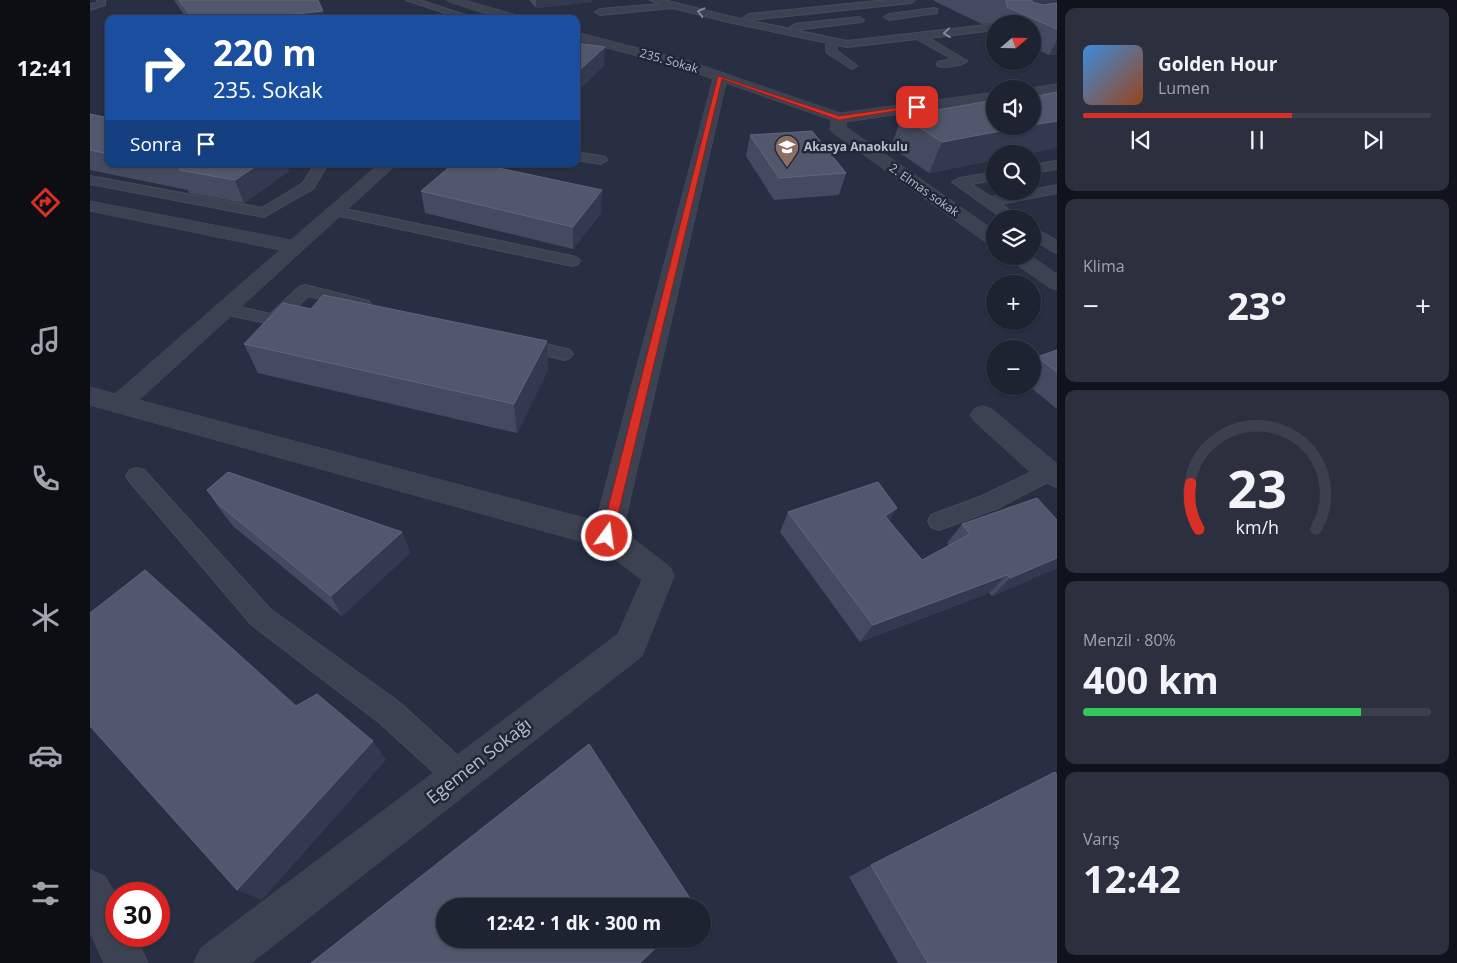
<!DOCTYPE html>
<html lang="tr">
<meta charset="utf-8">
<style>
:root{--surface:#1e2332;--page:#2b2f3e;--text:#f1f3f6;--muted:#a1a4ac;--line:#3c404d;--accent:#d93025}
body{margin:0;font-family:"Open Sans",sans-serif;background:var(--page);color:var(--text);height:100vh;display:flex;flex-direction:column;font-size:19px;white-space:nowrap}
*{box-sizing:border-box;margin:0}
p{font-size:16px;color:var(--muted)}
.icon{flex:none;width:28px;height:28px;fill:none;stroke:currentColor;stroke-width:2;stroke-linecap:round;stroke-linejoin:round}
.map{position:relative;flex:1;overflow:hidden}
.panel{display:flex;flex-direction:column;gap:8px;padding:8px;background:#10131c;width:400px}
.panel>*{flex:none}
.hud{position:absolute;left:15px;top:15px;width:475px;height:152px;border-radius:10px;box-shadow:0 1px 4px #0004,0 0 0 1px var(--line);background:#1a4fa0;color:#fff;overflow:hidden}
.needle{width:32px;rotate:70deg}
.tools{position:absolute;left:896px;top:15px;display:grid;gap:10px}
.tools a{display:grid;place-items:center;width:55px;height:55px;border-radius:50%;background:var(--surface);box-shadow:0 1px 4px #0004,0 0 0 1px var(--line);font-size:25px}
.speed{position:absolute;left:15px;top:882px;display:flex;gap:10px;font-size:25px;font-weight:700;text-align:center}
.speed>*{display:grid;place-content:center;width:65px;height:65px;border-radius:50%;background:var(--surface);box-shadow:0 1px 4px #0004,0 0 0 1px var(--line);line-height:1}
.speed .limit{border:8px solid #d22;background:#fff;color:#111}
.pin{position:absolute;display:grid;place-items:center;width:42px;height:42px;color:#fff;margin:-21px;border-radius:10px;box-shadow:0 2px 8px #0006}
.me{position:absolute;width:55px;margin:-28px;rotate:14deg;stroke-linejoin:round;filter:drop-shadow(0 0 4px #0008)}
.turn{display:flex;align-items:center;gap:18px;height:105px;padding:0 25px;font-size:22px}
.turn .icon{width:65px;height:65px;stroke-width:2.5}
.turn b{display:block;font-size:35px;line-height:42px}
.then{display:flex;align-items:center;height:48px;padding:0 25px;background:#0003;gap:10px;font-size:19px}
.big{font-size:38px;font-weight:700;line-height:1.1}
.panel .tile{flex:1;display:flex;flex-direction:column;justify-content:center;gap:8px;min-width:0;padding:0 18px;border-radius:10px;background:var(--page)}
.panel .dial{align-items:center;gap:0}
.dial svg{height:130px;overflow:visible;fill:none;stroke:var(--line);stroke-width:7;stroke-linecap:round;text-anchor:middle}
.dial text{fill:var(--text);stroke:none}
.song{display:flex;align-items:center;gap:15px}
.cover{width:60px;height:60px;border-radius:8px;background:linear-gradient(135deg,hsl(210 70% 55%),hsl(20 70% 35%))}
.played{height:5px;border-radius:2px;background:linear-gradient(90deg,var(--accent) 60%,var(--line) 60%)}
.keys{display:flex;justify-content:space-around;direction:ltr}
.heat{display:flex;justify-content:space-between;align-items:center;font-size:28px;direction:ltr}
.charge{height:8px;border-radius:4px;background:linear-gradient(90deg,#34c759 80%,var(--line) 0)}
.trip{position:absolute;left:346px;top:898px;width:275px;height:50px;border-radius:25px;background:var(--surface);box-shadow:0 1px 4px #0004,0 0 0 1px var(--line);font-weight:700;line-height:50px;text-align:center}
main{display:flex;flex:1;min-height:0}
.tab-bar{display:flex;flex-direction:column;width:90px;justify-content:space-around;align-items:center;background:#0c0e14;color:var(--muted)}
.tab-bar .icon{width:35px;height:35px}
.tab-bar .selected{color:var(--accent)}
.tab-bar b{font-size:22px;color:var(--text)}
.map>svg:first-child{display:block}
</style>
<main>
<nav class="tab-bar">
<b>12:41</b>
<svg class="icon selected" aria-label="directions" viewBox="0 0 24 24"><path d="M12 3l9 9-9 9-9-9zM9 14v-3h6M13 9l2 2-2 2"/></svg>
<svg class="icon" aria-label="music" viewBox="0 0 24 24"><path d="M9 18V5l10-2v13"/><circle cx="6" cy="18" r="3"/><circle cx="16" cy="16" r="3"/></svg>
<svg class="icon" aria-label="phone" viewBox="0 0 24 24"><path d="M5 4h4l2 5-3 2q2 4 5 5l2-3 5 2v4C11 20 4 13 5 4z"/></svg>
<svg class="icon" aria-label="climate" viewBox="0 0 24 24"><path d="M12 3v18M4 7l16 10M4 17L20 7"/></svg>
<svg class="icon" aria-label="car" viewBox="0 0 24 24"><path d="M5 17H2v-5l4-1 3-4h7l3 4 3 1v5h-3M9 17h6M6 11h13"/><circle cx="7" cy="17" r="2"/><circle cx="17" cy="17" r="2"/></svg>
<svg class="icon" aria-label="filters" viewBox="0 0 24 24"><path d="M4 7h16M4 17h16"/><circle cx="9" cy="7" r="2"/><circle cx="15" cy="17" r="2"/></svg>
</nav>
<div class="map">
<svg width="967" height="963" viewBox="0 0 967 963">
<rect width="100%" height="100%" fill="#282f43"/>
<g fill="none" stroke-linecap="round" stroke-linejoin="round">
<defs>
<g id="service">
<polygon points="7,0 15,0 15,5 0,10 0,4 7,3"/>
<polygon points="316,0 329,0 388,19 373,19"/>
<path d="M 560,0 L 574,0 L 638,16 L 757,41 L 905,24 L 905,30 L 839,38 L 877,61 C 871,66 856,68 848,66 L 847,64 L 848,62 L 862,59 L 827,39 L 757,47 L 748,45 L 746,50 L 767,66 L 762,69 L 737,53 L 736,46 L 738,43 L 638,22 L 583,8 L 510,15 L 505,12 L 510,9 L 570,4 Z"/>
<polygon points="796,0 825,0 821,3 659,20 654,17 659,14"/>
<polygon points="844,8 847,9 847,13 799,20 794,17 799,14"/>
<polygon points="769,17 774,20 772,22 705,30 700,27 705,24"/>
<polygon points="486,152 516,157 517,160 511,164 486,160"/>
<polygon points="967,161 967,169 942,173 942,165"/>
<polygon points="225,164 238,164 223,189 174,217 0,184 0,176 172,208 213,183"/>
<polygon points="905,172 905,180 881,184 901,197 942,191 942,190 967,185 967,193 911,204 931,219 914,219 862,182 869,178"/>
<polygon points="246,207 482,256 488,258 490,261 488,264 482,266 241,214 239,211 241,208"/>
<polygon points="942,227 967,241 967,253 962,251 942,238"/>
<polygon points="215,285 279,301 281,305 279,309 273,310 218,296 190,324 184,325 130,313 128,309 130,305 136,304 180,314 209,287"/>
<polygon points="429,337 480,350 483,354 480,358 474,360 423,347 420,343 423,339"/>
<polygon points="958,464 965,466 967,469 965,478 908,508 849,530 841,527 838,521 841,515 892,496"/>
<polygon points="47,468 54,470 180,609 310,703 379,766 383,776 379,786 369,790 359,786 290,723 162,625 40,482 36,476 40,470"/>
</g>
<g id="minor">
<polygon points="357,0 375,0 430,16 432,19 413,19 359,2"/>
<polygon points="486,32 599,61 750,113 905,92 905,100 756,122 756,127 905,231 905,246 898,244 742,132 740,129 741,120 636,83 533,531 580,567 584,576 552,656 161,963 104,963 111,948 528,634 552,580 508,546 0,405 0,387 25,394 190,250 0,211 0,201 201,240 289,164 307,164 49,400 506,521 623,79 589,67 486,40"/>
<polygon points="967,84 967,92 942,95 942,89 936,89"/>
<polygon points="917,256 941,256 967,274 967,290 960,288 920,260"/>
<polygon points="893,406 902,409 967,464 967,488 948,479 884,421 880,415 884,409"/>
<polygon points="0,870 15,876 26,895 26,936 46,936 58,963 14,963 0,932"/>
</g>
</defs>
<use href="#service" stroke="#464b5c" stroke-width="2"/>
<use href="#minor" stroke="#464b5c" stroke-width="1"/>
<use href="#service" fill="#3d4252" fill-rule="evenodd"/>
<use href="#minor" fill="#3d4252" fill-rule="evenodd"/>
</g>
<g fill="#444b60">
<polygon points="84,0 228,0 233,11 235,19 97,19"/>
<polygon points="439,0 502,0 502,2 446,8"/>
<polygon points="844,0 967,0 967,54 959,55 942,47 942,24 906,24 906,23 892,24 844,1"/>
<polygon points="0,114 19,118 19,164 196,164 199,171 154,203 99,193 98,190 0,170"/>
<polygon points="812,116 905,126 905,160 839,173 801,147"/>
<polygon points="660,135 756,173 749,195 684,200 656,156"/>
<polygon points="331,191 511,213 483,249 335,213"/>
<polygon points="221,309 457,341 458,370 427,433 168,373 154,344"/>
<polygon points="967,350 967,409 939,386 942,386 942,364 947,357"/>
<polygon points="117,490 312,532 320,553 252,616 143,526 132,512"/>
<polygon points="807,508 799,521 832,560 859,546 857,543 872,524 967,520 967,568 902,596 899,593 770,642 690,532 698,512"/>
<polygon points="781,865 967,963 808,963 759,877"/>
</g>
<g fill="#333a50">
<polygon points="446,0 502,0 502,2 446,8"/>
<polygon points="942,0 967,0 967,15 935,15"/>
<polygon points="233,11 235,19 158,19"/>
<polygon points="967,40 967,54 959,55"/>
<polygon points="515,47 514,66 486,93 486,73"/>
<polygon points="967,121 967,148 938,154 905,154 905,160 839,173 852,142 937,126 942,126 942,125"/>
<polygon points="169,164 196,164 199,171 154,203 145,180"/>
<polygon points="512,190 511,213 483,249 483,227"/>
<polygon points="457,341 458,370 427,433 424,404"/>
<polygon points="807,508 795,527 795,516"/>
<polygon points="312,532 320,553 252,616 241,596"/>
<polygon points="967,558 967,568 902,596 920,578"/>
<polygon points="917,575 899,593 770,642 783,625"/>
<polygon points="283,741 296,760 172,900 147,890"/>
</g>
<g fill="#51576c" stroke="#61677b">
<polygon points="89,0 228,0 233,11 158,19 103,19"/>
<polygon points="916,0 942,0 942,2 953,5 967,3 967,29 917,7"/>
<polygon points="486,43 515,47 486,73"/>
<polygon points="967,92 967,121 942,125 942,97"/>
<polygon points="905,100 905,126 937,126 852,142 812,116"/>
<polygon points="0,114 19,118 19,154 0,150"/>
<polygon points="722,131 756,173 689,178 660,135"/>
<polygon points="68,164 169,164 145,180 89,170 91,168"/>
<polygon points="363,164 390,164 512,190 483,227 331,191"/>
<polygon points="233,295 457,341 424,404 154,344 193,303 221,309"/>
<polygon points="967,350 967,372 947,357"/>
<polygon points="138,472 312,532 241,596 128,504 117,490"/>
<polygon points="788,482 807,508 795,516 832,560 880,534 872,524 947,498 967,520 967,558 920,578 917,575 783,625 698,512"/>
<polygon points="55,570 206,706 227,694 283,741 147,890 0,726 0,613"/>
<polygon points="499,744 605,906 355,906 355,939 575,939 550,963 221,963"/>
<polygon points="965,772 967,775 967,963 838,963 781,865"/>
</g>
<defs><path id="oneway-chevron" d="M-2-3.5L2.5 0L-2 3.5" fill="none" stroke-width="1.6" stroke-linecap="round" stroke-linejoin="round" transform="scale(1.25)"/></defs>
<g stroke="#828695">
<use href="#oneway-chevron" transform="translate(611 12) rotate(-166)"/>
<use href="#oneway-chevron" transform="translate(857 33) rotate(174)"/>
</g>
<polygon fill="#d93025" stroke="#8d1f18" points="628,76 749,116 827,105 830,107 749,120 632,79 523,536 521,539 513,539 511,536"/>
<defs>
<symbol id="school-pin" viewBox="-11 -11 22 30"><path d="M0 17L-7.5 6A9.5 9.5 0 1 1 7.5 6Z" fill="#8d6e63" stroke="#212638"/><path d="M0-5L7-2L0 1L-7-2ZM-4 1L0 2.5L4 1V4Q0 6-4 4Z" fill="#fff"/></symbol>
</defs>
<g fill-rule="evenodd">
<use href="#school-pin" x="683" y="133" width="28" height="38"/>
</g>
<g text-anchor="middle" stroke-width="5" stroke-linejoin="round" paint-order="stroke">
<g font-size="12" fill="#babecc" stroke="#212638">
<text transform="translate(579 61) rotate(16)" y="4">235. Sokak</text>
<text transform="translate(834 190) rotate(35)" y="4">2. Elmas sokak</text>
</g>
<g font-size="12" font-weight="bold" fill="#babecc" stroke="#212638" text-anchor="start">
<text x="714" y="151">Akasya Anaokulu</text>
</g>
<g font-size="18" fill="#babecc" stroke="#212638">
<text transform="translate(389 761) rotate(-38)" y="6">Egemen Sokağı</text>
</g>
</g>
</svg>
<div class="tools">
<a><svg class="needle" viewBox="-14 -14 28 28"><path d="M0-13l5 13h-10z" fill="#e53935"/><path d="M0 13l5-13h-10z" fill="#a1a4ac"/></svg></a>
<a><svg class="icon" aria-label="sound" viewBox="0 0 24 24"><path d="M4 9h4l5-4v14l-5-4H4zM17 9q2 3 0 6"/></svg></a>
<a><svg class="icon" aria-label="search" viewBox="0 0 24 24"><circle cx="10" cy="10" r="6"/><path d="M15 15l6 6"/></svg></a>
<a><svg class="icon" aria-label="layers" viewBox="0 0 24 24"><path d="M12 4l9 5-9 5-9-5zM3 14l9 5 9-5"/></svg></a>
<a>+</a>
<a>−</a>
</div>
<div class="speed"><div class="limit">30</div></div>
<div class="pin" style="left:827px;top:107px;background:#d93025"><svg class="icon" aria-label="arrive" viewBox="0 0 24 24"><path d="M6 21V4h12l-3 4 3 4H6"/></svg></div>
<svg class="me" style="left:517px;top:536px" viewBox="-20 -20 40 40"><circle r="17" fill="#d93025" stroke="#fff" stroke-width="3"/><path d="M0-11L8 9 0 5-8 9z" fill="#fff"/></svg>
<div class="trip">12:42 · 1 dk · 300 m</div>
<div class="hud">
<div class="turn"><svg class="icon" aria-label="right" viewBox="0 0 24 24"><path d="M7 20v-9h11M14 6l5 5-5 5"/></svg><div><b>220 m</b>235. Sokak</div></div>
<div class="then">Sonra<svg class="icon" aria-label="arrive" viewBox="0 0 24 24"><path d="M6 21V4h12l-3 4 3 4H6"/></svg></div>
</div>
</div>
<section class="panel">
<div class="tile">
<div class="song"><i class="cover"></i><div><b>Golden Hour</b><p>Lumen</p></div></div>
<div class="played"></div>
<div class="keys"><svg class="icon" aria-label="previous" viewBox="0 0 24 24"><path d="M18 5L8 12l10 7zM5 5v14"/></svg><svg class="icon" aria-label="pause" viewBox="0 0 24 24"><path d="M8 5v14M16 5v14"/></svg><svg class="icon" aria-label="next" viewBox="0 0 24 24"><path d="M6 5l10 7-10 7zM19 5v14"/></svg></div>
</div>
<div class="tile"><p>Klima</p>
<div class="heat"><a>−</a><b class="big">23°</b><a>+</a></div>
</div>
<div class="tile dial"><svg viewBox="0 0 100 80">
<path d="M14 69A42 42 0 1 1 86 69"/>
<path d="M14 69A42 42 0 0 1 9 41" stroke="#d93025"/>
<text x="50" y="56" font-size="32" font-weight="700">23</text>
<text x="50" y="72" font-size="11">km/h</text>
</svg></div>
<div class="tile"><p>Menzil · 80%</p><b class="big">400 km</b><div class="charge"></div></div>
<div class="tile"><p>Varış</p><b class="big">12:42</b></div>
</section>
</main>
